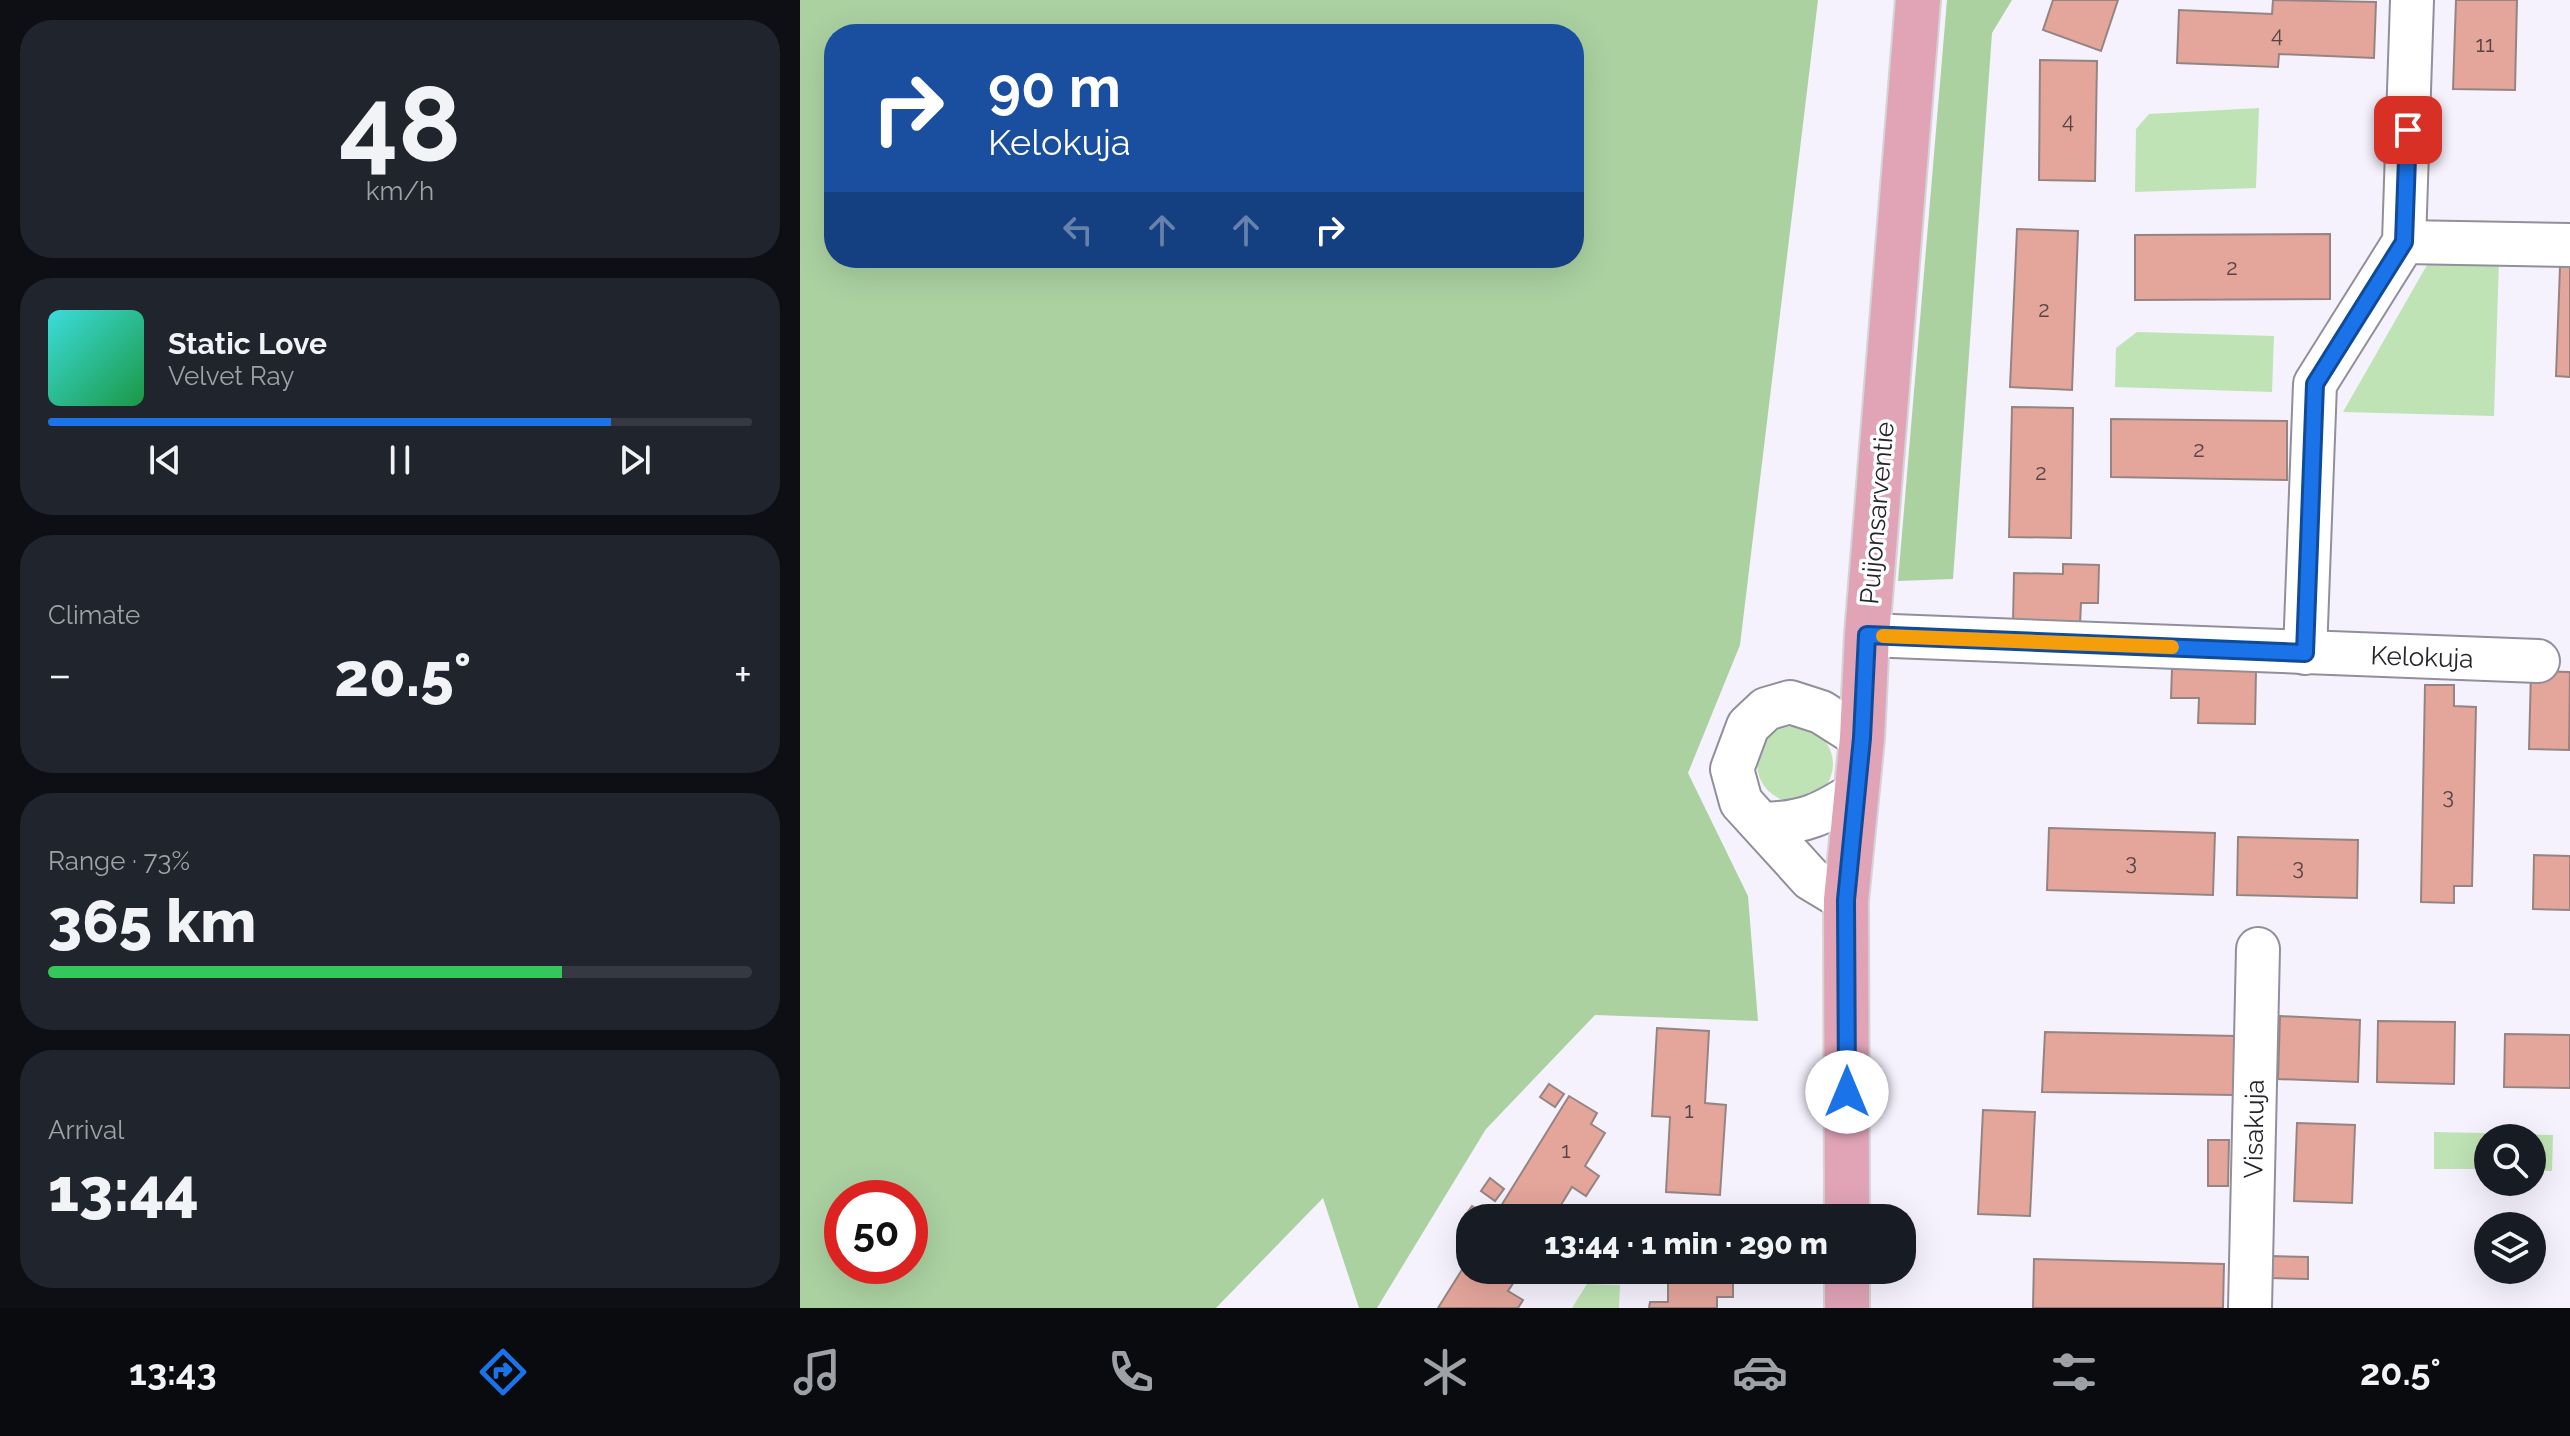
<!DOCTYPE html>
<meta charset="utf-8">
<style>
:root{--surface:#171b24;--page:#20242c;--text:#f1f3f6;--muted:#9ea1a6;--line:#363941;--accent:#1a73e8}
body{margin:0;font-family:Raleway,sans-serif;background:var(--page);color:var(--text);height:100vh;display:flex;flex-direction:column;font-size:30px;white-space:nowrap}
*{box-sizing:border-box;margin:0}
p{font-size:26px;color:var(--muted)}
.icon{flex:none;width:44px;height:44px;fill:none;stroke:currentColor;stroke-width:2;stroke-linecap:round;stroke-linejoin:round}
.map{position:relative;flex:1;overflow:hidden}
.sheet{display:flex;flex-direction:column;gap:20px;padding:20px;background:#0d0f14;width:800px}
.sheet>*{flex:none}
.banner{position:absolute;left:24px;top:24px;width:760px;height:244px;border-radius:32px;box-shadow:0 8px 32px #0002;background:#1a4fa0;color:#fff;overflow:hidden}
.buttons{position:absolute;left:1674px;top:1124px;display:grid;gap:16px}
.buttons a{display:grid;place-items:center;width:72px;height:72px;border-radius:50%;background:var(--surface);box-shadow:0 8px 32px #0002;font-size:40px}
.speed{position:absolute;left:24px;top:1180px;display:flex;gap:16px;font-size:40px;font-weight:700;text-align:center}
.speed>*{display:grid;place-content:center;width:104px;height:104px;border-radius:50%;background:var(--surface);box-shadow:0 8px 32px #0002;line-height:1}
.speed .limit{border:12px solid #d22;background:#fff;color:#111}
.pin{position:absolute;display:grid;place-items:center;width:68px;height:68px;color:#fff;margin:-34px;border-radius:16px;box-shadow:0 4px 12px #0006}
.me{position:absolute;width:88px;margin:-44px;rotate:0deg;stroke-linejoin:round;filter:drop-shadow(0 0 6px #0008)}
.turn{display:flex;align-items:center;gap:28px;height:168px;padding:0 32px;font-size:36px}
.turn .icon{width:104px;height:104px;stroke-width:2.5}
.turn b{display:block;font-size:56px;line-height:68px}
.lanes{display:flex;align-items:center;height:76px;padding:0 32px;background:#0003;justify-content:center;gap:40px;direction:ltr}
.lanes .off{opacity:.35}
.big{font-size:60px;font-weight:800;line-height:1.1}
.sheet .card{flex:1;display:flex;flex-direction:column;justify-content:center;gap:12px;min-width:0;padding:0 28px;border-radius:32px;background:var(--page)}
.sheet .dial{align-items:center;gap:0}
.dial b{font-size:104px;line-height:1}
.song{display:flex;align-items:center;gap:24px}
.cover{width:96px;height:96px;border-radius:12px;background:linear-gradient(135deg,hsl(180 70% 55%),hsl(140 70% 35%))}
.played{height:8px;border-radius:4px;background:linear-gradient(90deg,var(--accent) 80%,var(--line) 80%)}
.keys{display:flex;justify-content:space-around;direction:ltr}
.heat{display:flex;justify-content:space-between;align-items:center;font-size:44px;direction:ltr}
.charge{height:12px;border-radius:6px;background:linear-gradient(90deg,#34c759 73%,var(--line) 0)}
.trip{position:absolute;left:656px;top:1204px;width:460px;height:80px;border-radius:32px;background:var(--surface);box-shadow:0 8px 32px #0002;font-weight:800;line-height:80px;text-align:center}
.tabs{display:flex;height:128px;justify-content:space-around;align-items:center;background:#090b0e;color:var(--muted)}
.tabs .icon{width:56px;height:56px}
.tabs .selected{color:var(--accent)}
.tabs b{font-size:36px;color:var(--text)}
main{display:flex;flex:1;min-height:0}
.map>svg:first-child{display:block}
</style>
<main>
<section class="sheet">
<div class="card dial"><b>48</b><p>km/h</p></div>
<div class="card">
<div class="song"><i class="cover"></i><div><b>Static Love</b><p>Velvet Ray</p></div></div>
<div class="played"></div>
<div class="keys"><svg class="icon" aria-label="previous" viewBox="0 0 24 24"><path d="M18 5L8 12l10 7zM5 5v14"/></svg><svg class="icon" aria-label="pause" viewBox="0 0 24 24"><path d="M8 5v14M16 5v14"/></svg><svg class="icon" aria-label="next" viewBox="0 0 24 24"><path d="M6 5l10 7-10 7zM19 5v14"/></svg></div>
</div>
<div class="card"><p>Climate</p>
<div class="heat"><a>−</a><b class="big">20.5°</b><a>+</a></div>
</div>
<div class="card"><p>Range · 73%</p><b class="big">365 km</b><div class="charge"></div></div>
<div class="card"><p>Arrival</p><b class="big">13:44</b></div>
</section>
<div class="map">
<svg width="1770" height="1308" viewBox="0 0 1770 1308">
<rect width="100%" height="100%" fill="#f5f2fe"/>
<g fill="#bfe3b5">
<polygon points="1459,108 1456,188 1335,192 1336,129 1349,114"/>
<polygon points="1631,258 1699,260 1694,416 1543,412"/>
<polygon points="1337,332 1474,336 1472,392 1315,387 1316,348"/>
<circle cx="995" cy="764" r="38"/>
<polygon points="1634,1132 1685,1133 1684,1169 1634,1169"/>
<polygon points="1702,1134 1753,1135 1752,1171 1732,1170 1732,1138 1702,1138"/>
<polygon points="787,1284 820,1285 819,1308 772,1308"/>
</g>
<g fill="#abd1a1" fill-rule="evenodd">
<path d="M 0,0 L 1018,0 L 940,645 L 888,773 L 948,896 L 958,1021 L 795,1015 L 686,1129 L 577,1308 L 559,1308 L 523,1198 L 416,1308 L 0,1308 ZM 34,34 L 774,34 L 774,258 L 34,258 ZM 42,1198 L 110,1198 L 110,1266 L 42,1266 Z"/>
<polygon points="1147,0 1212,0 1192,33 1153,579 1098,581"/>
</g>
<g fill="#e4a59b" stroke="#958582" stroke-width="2">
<polygon points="1253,0 1318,0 1301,51 1243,30"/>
<polygon points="1473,0 1576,2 1574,58 1479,54 1478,67 1377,63 1379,10 1472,14"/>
<polygon points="1656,0 1717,0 1715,90 1653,89"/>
<polygon points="1240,60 1297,61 1295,181 1239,180"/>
<polygon points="1217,229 1278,231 1272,390 1210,387"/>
<polygon points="1530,234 1530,299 1335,300 1335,235"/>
<polygon points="1760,267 1770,267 1770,377 1756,376"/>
<polygon points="1212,407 1273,408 1271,538 1209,537"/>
<polygon points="1311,419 1487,421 1487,480 1311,477"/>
<polygon points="1263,564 1299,565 1298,603 1281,603 1280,625 1213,623 1214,573 1263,574"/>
<polygon points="1372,668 1456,670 1455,724 1398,723 1399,698 1371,698"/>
<polygon points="1731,671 1770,672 1769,750 1729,749"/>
<polygon points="1625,685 1654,685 1654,706 1676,707 1672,886 1654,886 1654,903 1621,902"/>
<polygon points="1249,828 1415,833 1413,895 1247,890"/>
<polygon points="1438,837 1558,840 1557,898 1437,895"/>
<polygon points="1734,855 1770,856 1770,910 1733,909"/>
<polygon points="1480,1016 1560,1020 1558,1082 1478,1079"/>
<polygon points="1578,1021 1655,1022 1654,1084 1577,1082"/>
<polygon points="857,1028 909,1031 905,1103 926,1105 920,1195 866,1192 870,1117 852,1116"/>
<polygon points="1245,1032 1436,1036 1434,1095 1242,1092"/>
<polygon points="1705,1034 1770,1035 1770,1088 1704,1087"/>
<polygon points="749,1084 764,1094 755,1107 740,1097"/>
<polygon points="769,1096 797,1113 791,1124 805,1133 785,1166 799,1176 786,1196 772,1187 753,1218 738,1209 732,1218 721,1218 701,1206"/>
<polygon points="1183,1110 1235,1112 1230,1216 1178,1214"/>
<polygon points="1497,1123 1555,1125 1552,1203 1494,1201"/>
<polygon points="1408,1140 1429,1140 1428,1186 1408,1186"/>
<polygon points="690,1178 704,1189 695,1201 681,1191"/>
<polygon points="672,1206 687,1216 685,1218 670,1218 670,1223 663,1218"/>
<polygon points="1470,1256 1508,1257 1508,1279 1470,1278"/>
<polygon points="670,1257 670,1270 722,1270 708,1291 723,1300 718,1308 638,1308"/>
<polygon points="1234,1259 1424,1264 1423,1308 1233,1308"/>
<polygon points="868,1270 917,1270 917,1275 933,1276 933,1297 917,1297 917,1308 849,1308 850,1302 868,1302"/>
</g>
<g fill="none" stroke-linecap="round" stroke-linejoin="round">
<defs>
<g id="minor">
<polyline points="1604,242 1770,245"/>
<polyline points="1067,635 1738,661"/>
<polyline points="1505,653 1515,384 1604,242 1612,0"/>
<path d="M 963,824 C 1005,823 1023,814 1057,792"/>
<polyline points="1046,900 1011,879 941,802 932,769 948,726 966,709 990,702 1021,712 1062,738"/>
<polyline points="1450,1308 1458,949"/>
</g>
<g id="major">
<polyline points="1047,1218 1046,900 1062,738 1067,635 1118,0"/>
<polyline points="1047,1270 1047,1308"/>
</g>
</defs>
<use href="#minor" stroke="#918f9c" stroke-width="46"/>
<use href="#major" stroke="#d4d3d5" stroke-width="48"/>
<use href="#minor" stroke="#fff" stroke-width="42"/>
<use href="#major" stroke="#e0a4b6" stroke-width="44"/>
</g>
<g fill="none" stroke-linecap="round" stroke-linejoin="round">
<defs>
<polyline id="route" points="1047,1092 1046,900 1062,738 1067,635 1505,653 1515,384 1604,242 1608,130"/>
</defs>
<use href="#route" stroke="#114b97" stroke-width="20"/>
<use href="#route" stroke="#1a73e8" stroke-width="14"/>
<polyline stroke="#f59e0b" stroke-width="14" points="1083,636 1372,647"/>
</g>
<g text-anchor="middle" stroke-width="7" stroke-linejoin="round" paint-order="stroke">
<g font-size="22" fill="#564547">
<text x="1477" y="42">4</text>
<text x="1685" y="52">11</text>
<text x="1268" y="128">4</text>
<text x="1432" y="275">2</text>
<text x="1244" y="317">2</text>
<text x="1399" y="457">2</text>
<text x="1241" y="480">2</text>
<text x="1648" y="804">3</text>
<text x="1331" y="870">3</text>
<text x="1498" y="875">3</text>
<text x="889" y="1118">1</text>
<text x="766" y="1158">1</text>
</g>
<g font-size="26" fill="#26252b" stroke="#fff">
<text transform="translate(1077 513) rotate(-85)" y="9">Puijonsarventie</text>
<text transform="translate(1622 657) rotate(2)" y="9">Kelokuja</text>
<text transform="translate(1454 1129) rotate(-89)" y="9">Visakuja</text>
</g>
</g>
</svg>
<div class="buttons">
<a><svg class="icon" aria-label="search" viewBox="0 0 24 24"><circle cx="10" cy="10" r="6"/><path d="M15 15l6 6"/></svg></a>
<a><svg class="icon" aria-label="layers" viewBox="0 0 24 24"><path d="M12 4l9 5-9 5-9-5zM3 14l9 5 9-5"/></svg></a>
</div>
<div class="speed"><div class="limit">50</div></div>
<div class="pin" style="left:1608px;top:130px;background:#d93025"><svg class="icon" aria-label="arrive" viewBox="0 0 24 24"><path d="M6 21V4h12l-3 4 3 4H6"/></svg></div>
<svg class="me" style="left:1047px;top:1092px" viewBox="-20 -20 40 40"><circle r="19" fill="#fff"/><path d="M0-13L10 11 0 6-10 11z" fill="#1a73e8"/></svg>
<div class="trip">13:44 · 1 min · 290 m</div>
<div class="banner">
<div class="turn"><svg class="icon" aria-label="right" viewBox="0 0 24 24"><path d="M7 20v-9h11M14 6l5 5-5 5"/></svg><div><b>90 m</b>Kelokuja</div></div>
<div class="lanes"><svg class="icon off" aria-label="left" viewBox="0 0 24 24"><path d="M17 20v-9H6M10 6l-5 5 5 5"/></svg><svg class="icon off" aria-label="ahead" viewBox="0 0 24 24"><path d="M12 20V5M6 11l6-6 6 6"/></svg><svg class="icon off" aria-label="ahead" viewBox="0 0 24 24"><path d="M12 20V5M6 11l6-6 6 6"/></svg><svg class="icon" aria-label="right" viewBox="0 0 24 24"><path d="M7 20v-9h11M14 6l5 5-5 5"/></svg></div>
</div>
</div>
</main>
<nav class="tabs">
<b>13:43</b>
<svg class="icon selected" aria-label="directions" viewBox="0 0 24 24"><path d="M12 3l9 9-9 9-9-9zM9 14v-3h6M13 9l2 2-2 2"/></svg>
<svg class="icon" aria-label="music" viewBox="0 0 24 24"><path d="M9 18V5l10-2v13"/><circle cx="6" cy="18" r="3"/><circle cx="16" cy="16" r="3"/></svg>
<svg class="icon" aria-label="phone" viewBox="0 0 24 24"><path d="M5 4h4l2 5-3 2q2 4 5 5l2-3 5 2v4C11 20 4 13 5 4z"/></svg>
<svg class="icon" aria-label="climate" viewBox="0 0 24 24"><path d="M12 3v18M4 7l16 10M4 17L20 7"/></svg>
<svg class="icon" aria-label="car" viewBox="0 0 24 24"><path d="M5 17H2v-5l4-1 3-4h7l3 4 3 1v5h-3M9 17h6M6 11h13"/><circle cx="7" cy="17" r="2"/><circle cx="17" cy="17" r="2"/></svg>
<svg class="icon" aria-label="filters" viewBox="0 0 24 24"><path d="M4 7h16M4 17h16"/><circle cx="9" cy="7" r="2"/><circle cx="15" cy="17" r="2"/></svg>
<b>20.5°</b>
</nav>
